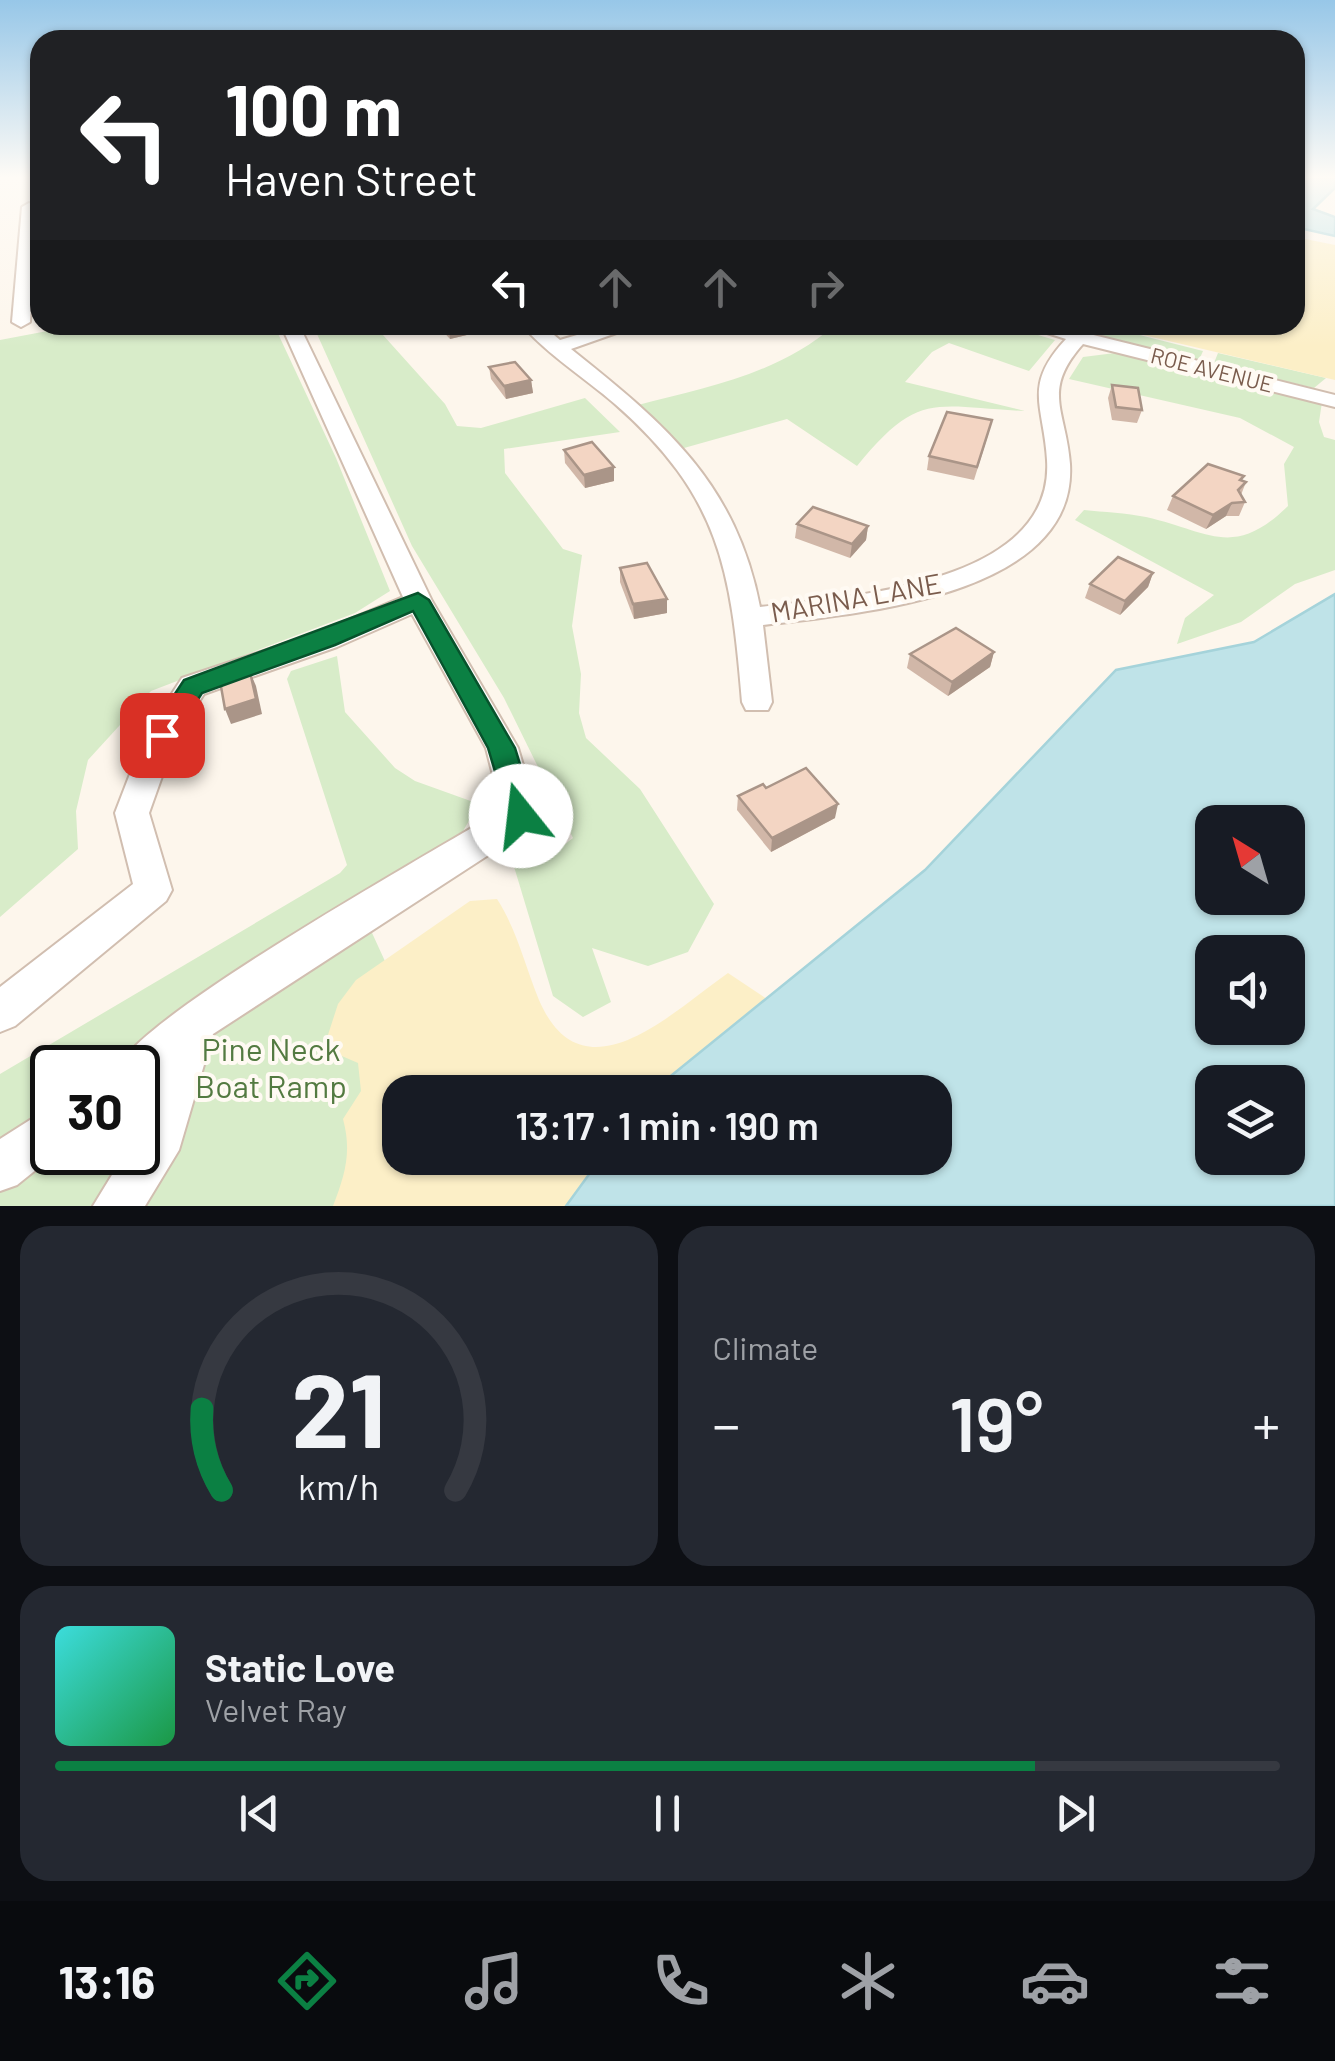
<!DOCTYPE html>
<meta charset="utf-8">
<style>
:root{--surface:#171b24;--page:#242831;--text:#f1f3f6;--muted:#9ea1a6;--line:#363941;--accent:#0b8043}
body{margin:0;font-family:Barlow,sans-serif;background:var(--page);color:var(--text);height:100vh;display:flex;flex-direction:column;font-size:38px;white-space:nowrap}
*{box-sizing:border-box;margin:0}
p{font-size:32px;color:var(--muted)}
.icon{flex:none;width:55px;height:55px;fill:none;stroke:currentColor;stroke-width:2;stroke-linecap:round;stroke-linejoin:round}
.map{position:relative;height:1206px;overflow:hidden}
.sheet{display:flex;flex-direction:column;gap:20px;padding:20px;background:#0d0f14;flex:1}
.sheet>*{flex:none}
.top-card{position:absolute;left:30px;top:30px;width:1275px;height:305px;border-radius:30px;box-shadow:0 2px 8px #0004;background:#202124;color:#fff;overflow:hidden}
.needle{width:65px;rotate:323deg}
.fabs{position:absolute;left:1195px;top:805px;display:grid;gap:20px}
.fabs a{display:grid;place-items:center;width:110px;height:110px;border-radius:20px;background:var(--surface);box-shadow:0 2px 8px #0004;font-size:50px}
.speed{position:absolute;left:30px;top:1045px;display:flex;gap:20px;font-size:50px;font-weight:700;text-align:center}
.speed>*{display:grid;place-content:center;width:130px;height:130px;border-radius:50%;background:var(--surface);box-shadow:0 2px 8px #0004;line-height:1}
.speed .limit{border:5px solid #111;border-radius:15px;background:#fff;color:#111}
.pin{position:absolute;display:grid;place-items:center;width:85px;height:85px;color:#fff;margin:-42px;border-radius:20px;box-shadow:0 5px 15px #0006}
.me{position:absolute;width:110px;margin:-55px;rotate:344deg;stroke-linejoin:round;filter:drop-shadow(0 0 8px #0008)}
.turn{display:flex;align-items:center;gap:35px;height:210px;padding:0 30px;font-size:45px}
.turn .icon{width:130px;height:130px;stroke-width:2.5}
.turn b{display:block;font-size:70px;line-height:85px}
.lanes{display:flex;align-items:center;height:95px;padding:0 30px;background:#0003;justify-content:center;gap:50px;direction:ltr}
.lanes .off{opacity:.35}
.big{font-size:75px;font-weight:600;line-height:1.1}
.sheet .card{flex:1;display:flex;flex-direction:column;justify-content:center;gap:15px;min-width:0;padding:0 35px;border-radius:30px;background:var(--page)}
.sheet .dial{align-items:center;gap:0}
.dial svg{height:260px;overflow:visible;fill:none;stroke:var(--line);stroke-width:7;stroke-linecap:round;text-anchor:middle}
.dial text{fill:var(--text);stroke:none}
.song{display:flex;align-items:center;gap:30px}
.cover{width:120px;height:120px;border-radius:15px;background:linear-gradient(135deg,hsl(180 70% 55%),hsl(140 70% 35%))}
.played{height:10px;border-radius:5px;background:linear-gradient(90deg,var(--accent) 80%,var(--line) 80%)}
.keys{display:flex;justify-content:space-around;direction:ltr}
.heat{display:flex;justify-content:space-between;align-items:center;font-size:55px;direction:ltr}
.sheet .tiles{flex:1;display:grid;gap:20px;grid-template-columns:1fr 1fr}
.card:last-child{grid-column:span 2}
.trip{position:absolute;left:382px;top:1075px;width:570px;height:100px;border-radius:30px;background:var(--surface);box-shadow:0 2px 8px #0004;font-weight:600;line-height:100px;text-align:center}
.dock{display:flex;height:160px;justify-content:space-around;align-items:center;background:#090b0e;color:var(--muted)}
.dock .icon{width:70px;height:70px}
.dock .current{color:var(--accent)}
.dock b{font-size:45px;color:var(--text)}
.map>svg:first-child{display:block}
</style>
<div class="map">
<svg width="1335" height="1206" viewBox="0 0 1335 1206">
<rect width="100%" height="100%" fill="#fdf6ec"/>
<g fill="#d8ecc9" fill-rule="evenodd">
<polygon points="79,325 274,325 336,458 390,591 355,613 151,691 88,760 76,811 78,849 0,917 0,340"/>
<polygon points="313,325 374,325 445,404 457,426 481,428 585,398 620,432 504,449 505,473 563,549 582,555 572,626 581,674 579,713 586,738 640,789 714,904 688,952 648,966 592,948 611,1002 583,1017 553,996 512,860 547,858 573,838 504,698 412,546"/>
<path d="M 835,325 L 1004,325 L 1055,340 L 1029,371 L 949,343 L 932,352 L 905,382 L 1025,411 C 934,407 919,390 857,466 L 787,419 L 684,448 L 638,405 C 709,387 778,374 835,325 Z"/>
<polygon points="1061,325 1100,325 1203,351 1199,360 1187,359"/>
<path d="M 1115,353 L 1322,402 L 1319,422 L 1324,437 L 1335,440 L 1335,570 L 1295,584 L 1241,622 L 1177,644 L 1185,618 L 1214,595 L 1075,520 L 1084,510 C 1104,512 1126,513 1146,517 C 1209,531 1233,560 1288,506 L 1284,464 L 1294,447 L 1240,418 L 1069,379 L 1083,357 Z"/>
<polygon points="1218,353 1326,378 1314,388 1225,367 1214,363"/>
<path d="M 337,656 L 345,712 L 395,768 L 415,781 L 479,804 L 463,831 L 356,898 L 445,1092 L 400,1092 L 400,1158 L 438,1206 L 0,1206 L 0,1074 L 340,873 L 347,865 L 287,679 L 291,671 ZM 52,1068 L 138,1068 L 138,1152 L 52,1152 Z"/>
</g>
<g fill="#fcefc7">
<polygon points="1295,237 1335,245 1335,380 1101,325 1295,325"/>
<path d="M 497,899 C 517,930 525,966 539,1000 C 583,1102 672,1012 728,973 L 770,1001 L 651,1092 L 400,1092 L 400,1158 L 601,1158 L 566,1206 L 333,1206 C 345,1175 352,1152 343,1119 L 361,1091 L 358,1063 L 328,1050 L 325,1044 L 338,1004 L 356,980 L 470,901 Z"/>
</g>
<g fill="#bfe3e8" stroke="#a5d3da" stroke-width="2.5" fill-rule="evenodd">
<polygon points="1295,178 1335,178 1335,188 1313,209 1335,217 1335,236 1295,227"/>
<path d="M 1335,594 L 1335,1206 L 566,1206 L 601,1158 L 935,1158 L 935,1092 L 651,1092 L 925,870 L 1116,670 L 1254,642 ZM 1212,822 L 1288,822 L 1288,898 L 1212,898 ZM 1212,952 L 1288,952 L 1288,1028 L 1212,1028 ZM 1212,1082 L 1288,1082 L 1288,1158 L 1212,1158 Z"/>
</g>
<g fill="none" stroke-linecap="round" stroke-linejoin="round">
<defs>
<g id="minor">
<polygon points="29,203 36,207 30,322 21,327 12,322 22,207"/>
<path d="M 281,325 L 299,325 L 432,601 L 518,748 L 538,816 L 533,826 L 213,1034 L 179,1150 L 145,1206 L 93,1206 L 126,1152 L 138,1152 L 138,1136 L 153,1086 L 138,1093 L 138,1068 L 118,1068 C 140,1015 436,850 502,810 L 486,748 L 412,614 L 337,647 L 204,694 L 176,737 L 149,813 L 172,890 L 166,901 L 15,1026 L 0,1032 L 0,987 L 133,884 L 115,813 L 145,735 L 182,678 L 317,633 L 403,597 Z"/>
<path d="M 522,325 L 542,325 L 560,340 L 611,325 L 639,325 L 571,349 C 665,424 736,483 760,607 C 847,597 1055,585 1047,460 C 1044,406 1022,386 1066,339 L 1022,325 L 1053,325 L 1335,395 L 1335,407 L 1083,344 C 1041,391 1066,410 1070,464 C 1078,596 856,614 763,625 L 772,702 L 768,710 L 746,710 L 742,702 C 731,569 720,496 615,404 C 585,378 548,355 522,325 Z"/>
<polygon points="52,1106 52,1152 58,1152 17,1185 0,1191 0,1139"/>
</g>
</defs>
<use href="#minor" stroke="#d1beb0" stroke-width="4"/>
<use href="#minor" fill="#fff" fill-rule="evenodd"/>
</g>
<g fill="#d1b7a8">
<polygon points="437,325 470,325 471,334 450,339"/>
<polygon points="489,367 531,380 533,393 506,399 491,379"/>
<polygon points="1112,385 1142,410 1137,423 1112,420 1108,398"/>
<polygon points="989,432 974,480 927,470 929,456"/>
<polygon points="564,450 614,467 614,481 585,488 565,463"/>
<polygon points="1244,476 1242,480 1246,482 1241,495 1245,502 1239,516 1226,516 1206,529 1167,510 1173,496"/>
<polygon points="797,524 868,526 866,540 850,558 795,538"/>
<polygon points="620,568 667,613 634,619 620,582"/>
<polygon points="1153,573 1148,587 1120,615 1085,598 1090,584"/>
<polygon points="994,652 990,667 948,696 907,668 910,654"/>
<polygon points="766,788 835,818 771,852 737,810 738,796"/>
</g>
<g fill="#aa9588">
<polygon points="459,325 470,325 471,334 450,339 449,327"/>
<polygon points="531,380 533,393 506,399 504,386"/>
<polygon points="614,467 614,481 585,488 584,475"/>
<polygon points="1232,503 1226,516 1206,529 1213,515"/>
<polygon points="868,526 866,540 850,558 852,544"/>
<polygon points="1153,573 1148,587 1120,615 1125,601"/>
<polygon points="667,599 667,613 634,619 633,604"/>
<polygon points="994,652 990,667 948,696 952,682"/>
<polygon points="250,672 256,686 262,714 231,724 225,709"/>
<polygon points="838,804 835,818 771,852 772,838"/>
</g>
<g fill="#f3d5c3" stroke="#aa9588" stroke-width="2.5">
<polygon points="515,362 531,380 504,386 489,367"/>
<polygon points="1112,385 1138,388 1142,410 1116,407"/>
<polygon points="947,412 992,420 977,467 929,456"/>
<polygon points="592,442 614,467 584,475 564,450"/>
<polygon points="1208,464 1244,476 1240,480 1246,482 1238,490 1245,502 1232,503 1213,515 1173,496"/>
<polygon points="813,507 868,526 852,544 797,524"/>
<polygon points="1118,557 1153,573 1125,601 1090,584"/>
<polygon points="647,563 667,599 633,604 620,568"/>
<polygon points="956,628 994,652 952,682 910,654"/>
<polygon points="250,672 256,699 225,709 220,681"/>
<polygon points="806,768 838,804 772,838 738,796 763,784 766,788"/>
</g>
<linearGradient id="sky" x2="0" y2="1"><stop stop-color="#97c7e8"/><stop offset="0.51" stop-color="#fefbf6"/><stop offset="1" stop-color="#fefbf6" stop-opacity="0"/></linearGradient>
<rect width="1335" height="347" fill="url(#sky)"/>
<polygon fill="#0b8043" stroke="#07532c" stroke-width="2.5" points="418,593 429,600 515,748 536,816 531,825 511,825 488,748 413,611 335,645 202,693 171,742 162,745 148,735 184,680"/>
<g text-anchor="middle" stroke-width="8" stroke-linejoin="round" paint-order="stroke">
<g font-size="22" fill="#7a5c4d" stroke="#fffaf3">
<text transform="translate(1212 370) rotate(14)" y="8">ROE AVENUE</text>
</g>
<g font-size="28" fill="#7a5c4d" stroke="#fffaf3">
<text transform="translate(856 598) rotate(-10)" y="10">MARINA LANE</text>
</g>
<g font-size="32" fill="#537a41" stroke="#fffaf3">
<text x="271" y="1061">Pine Neck<tspan x="271" dy="37">Boat Ramp</tspan></text>
</g>
</g>
</svg>
<div class="fabs">
<a><svg class="needle" viewBox="-14 -14 28 28"><path d="M0-13l5 13h-10z" fill="#e53935"/><path d="M0 13l5-13h-10z" fill="#9ea1a6"/></svg></a>
<a><svg class="icon" aria-label="sound" viewBox="0 0 24 24"><path d="M4 9h4l5-4v14l-5-4H4zM17 9q2 3 0 6"/></svg></a>
<a><svg class="icon" aria-label="layers" viewBox="0 0 24 24"><path d="M12 4l9 5-9 5-9-5zM3 14l9 5 9-5"/></svg></a>
</div>
<div class="speed"><div class="limit">30</div></div>
<div class="pin" style="left:162px;top:735px;background:#d93025"><svg class="icon" aria-label="arrive" viewBox="0 0 24 24"><path d="M6 21V4h12l-3 4 3 4H6"/></svg></div>
<svg class="me" style="left:521px;top:816px" viewBox="-20 -20 40 40"><circle r="19" fill="#fff"/><path d="M0-13L10 11 0 6-10 11z" fill="#0b8043"/></svg>
<div class="trip">13:17 · 1 min · 190 m</div>
<div class="top-card">
<div class="turn"><svg class="icon" aria-label="left" viewBox="0 0 24 24"><path d="M17 20v-9H6M10 6l-5 5 5 5"/></svg><div><b>100 m</b>Haven Street</div></div>
<div class="lanes"><svg class="icon" aria-label="left" viewBox="0 0 24 24"><path d="M17 20v-9H6M10 6l-5 5 5 5"/></svg><svg class="icon off" aria-label="ahead" viewBox="0 0 24 24"><path d="M12 20V5M6 11l6-6 6 6"/></svg><svg class="icon off" aria-label="ahead" viewBox="0 0 24 24"><path d="M12 20V5M6 11l6-6 6 6"/></svg><svg class="icon off" aria-label="right" viewBox="0 0 24 24"><path d="M7 20v-9h11M14 6l5 5-5 5"/></svg></div>
</div>
</div>
<section class="sheet">
<div class="tiles">
<div class="card dial"><svg viewBox="0 0 100 80">
<path d="M14 69A42 42 0 1 1 86 69"/>
<path d="M14 69A42 42 0 0 1 8 44" stroke="#0b8043"/>
<text x="50" y="56" font-size="32" font-weight="700">21</text>
<text x="50" y="72" font-size="11">km/h</text>
</svg></div>
<div class="card"><p>Climate</p>
<div class="heat"><a>−</a><b class="big">19°</b><a>+</a></div>
</div>
<div class="card">
<div class="song"><i class="cover"></i><div><b>Static Love</b><p>Velvet Ray</p></div></div>
<div class="played"></div>
<div class="keys"><svg class="icon" aria-label="previous" viewBox="0 0 24 24"><path d="M18 5L8 12l10 7zM5 5v14"/></svg><svg class="icon" aria-label="pause" viewBox="0 0 24 24"><path d="M8 5v14M16 5v14"/></svg><svg class="icon" aria-label="next" viewBox="0 0 24 24"><path d="M6 5l10 7-10 7zM19 5v14"/></svg></div>
</div>
</div>
</section>
<nav class="dock">
<b>13:16</b>
<svg class="icon current" aria-label="directions" viewBox="0 0 24 24"><path d="M12 3l9 9-9 9-9-9zM9 14v-3h6M13 9l2 2-2 2"/></svg>
<svg class="icon" aria-label="music" viewBox="0 0 24 24"><path d="M9 18V5l10-2v13"/><circle cx="6" cy="18" r="3"/><circle cx="16" cy="16" r="3"/></svg>
<svg class="icon" aria-label="phone" viewBox="0 0 24 24"><path d="M5 4h4l2 5-3 2q2 4 5 5l2-3 5 2v4C11 20 4 13 5 4z"/></svg>
<svg class="icon" aria-label="climate" viewBox="0 0 24 24"><path d="M12 3v18M4 7l16 10M4 17L20 7"/></svg>
<svg class="icon" aria-label="car" viewBox="0 0 24 24"><path d="M5 17H2v-5l4-1 3-4h7l3 4 3 1v5h-3M9 17h6M6 11h13"/><circle cx="7" cy="17" r="2"/><circle cx="17" cy="17" r="2"/></svg>
<svg class="icon" aria-label="filters" viewBox="0 0 24 24"><path d="M4 7h16M4 17h16"/><circle cx="9" cy="7" r="2"/><circle cx="15" cy="17" r="2"/></svg>
</nav>
